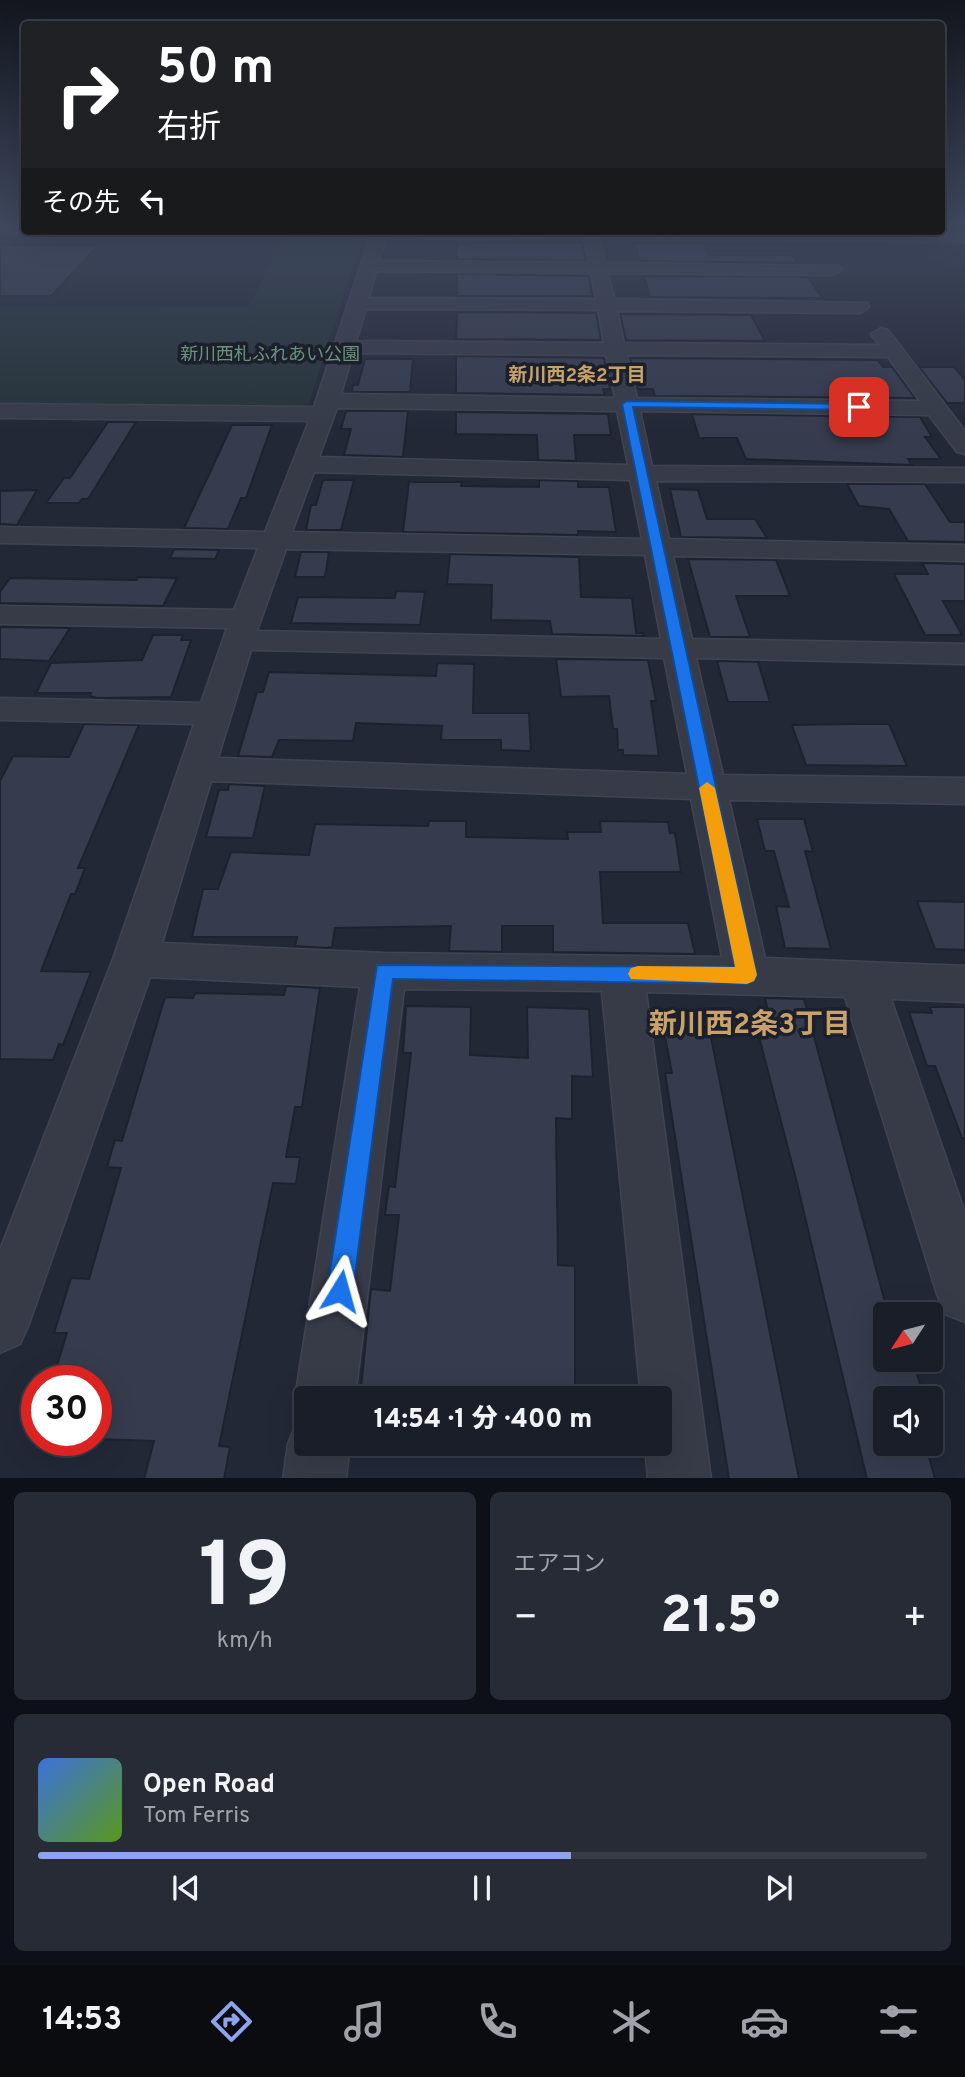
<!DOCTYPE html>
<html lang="ja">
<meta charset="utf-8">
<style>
:root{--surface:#1a1e29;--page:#272b35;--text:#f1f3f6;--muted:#9fa2a8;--line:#383c46;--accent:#8ea2ed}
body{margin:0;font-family:Overpass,"Noto Sans JP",sans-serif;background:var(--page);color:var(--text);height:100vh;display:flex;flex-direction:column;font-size:26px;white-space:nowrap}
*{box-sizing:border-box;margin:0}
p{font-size:23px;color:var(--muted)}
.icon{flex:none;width:38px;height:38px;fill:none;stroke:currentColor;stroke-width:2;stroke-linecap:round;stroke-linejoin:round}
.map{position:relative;height:1478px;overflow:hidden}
.sheet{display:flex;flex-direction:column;gap:14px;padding:14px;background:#0e1017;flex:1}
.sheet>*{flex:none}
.banner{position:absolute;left:21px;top:21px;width:924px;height:214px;border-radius:7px;box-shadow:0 7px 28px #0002,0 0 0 2px var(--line);background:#202124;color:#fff;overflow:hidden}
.needle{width:46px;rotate:234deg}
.fabs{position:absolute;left:873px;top:1302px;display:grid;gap:14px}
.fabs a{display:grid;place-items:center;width:70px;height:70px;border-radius:7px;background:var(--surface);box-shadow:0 7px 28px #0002,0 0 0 2px var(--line);font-size:35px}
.speed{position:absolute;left:21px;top:1365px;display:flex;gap:14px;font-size:35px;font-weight:700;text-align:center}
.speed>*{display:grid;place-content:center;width:91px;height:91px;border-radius:50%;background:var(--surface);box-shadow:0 7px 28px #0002,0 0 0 2px var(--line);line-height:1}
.speed .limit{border:10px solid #d22;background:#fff;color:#111}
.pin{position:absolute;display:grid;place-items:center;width:60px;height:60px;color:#fff;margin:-30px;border-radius:14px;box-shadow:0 4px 10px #0006}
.me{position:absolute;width:77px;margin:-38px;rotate:8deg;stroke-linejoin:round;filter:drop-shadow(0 0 5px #0008)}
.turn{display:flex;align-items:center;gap:24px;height:147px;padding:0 21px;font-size:32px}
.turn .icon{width:91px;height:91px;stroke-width:2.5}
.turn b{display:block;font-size:49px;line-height:60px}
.then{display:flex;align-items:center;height:66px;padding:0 21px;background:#0003;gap:14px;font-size:26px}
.big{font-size:52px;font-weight:800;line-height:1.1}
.sheet .widget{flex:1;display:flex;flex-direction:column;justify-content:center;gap:10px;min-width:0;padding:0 24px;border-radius:10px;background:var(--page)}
.sheet .dial{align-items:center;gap:0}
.dial b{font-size:91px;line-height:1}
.song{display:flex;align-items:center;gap:21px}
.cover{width:84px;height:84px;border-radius:10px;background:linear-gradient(135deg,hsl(220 70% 55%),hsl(90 70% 35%))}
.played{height:7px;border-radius:4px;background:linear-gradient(90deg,var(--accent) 60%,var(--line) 60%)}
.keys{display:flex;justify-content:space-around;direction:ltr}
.heat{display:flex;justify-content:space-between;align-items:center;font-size:38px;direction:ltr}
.sheet .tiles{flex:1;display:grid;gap:14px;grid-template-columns:1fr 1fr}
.widget:last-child{grid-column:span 2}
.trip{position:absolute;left:294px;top:1386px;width:378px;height:70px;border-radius:7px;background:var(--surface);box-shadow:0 7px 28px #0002,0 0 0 2px var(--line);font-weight:800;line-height:70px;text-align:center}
.tab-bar{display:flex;height:112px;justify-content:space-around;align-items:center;background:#0a0c10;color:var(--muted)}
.tab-bar .icon{width:49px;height:49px}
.tab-bar .on{color:var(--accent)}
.tab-bar b{font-size:32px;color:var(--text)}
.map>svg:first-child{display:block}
</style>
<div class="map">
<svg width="965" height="1479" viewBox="0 0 965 1479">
<rect width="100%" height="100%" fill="#232837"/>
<polygon fill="#253338" points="284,237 362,240 309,403 296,407 0,404 0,307 249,306"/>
<g fill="#363c4e" stroke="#1e222e" stroke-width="2">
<polygon points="503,243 582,243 586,260 457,259 457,244"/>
<polygon points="635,243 703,243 709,255 792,255 798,263 640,261"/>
<polygon points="0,245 98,246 51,296 0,296"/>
<polygon points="457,274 589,276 592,296 457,296"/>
<polygon points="644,276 808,277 822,298 650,297"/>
<polygon points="457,312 596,313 601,340 456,339"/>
<polygon points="620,314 751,315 765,341 626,340"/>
<polygon points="456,356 604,358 610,389 603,389 605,395 456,393"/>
<polygon points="630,358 878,360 883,367 892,367 915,398 655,396 653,389 638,389"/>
<polygon points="365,359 413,359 410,392 352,392 353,385 358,385"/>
<polygon points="919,367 954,367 965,380 965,403 947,403"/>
<polygon points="346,411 408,411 403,457 344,455 351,429 341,429"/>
<polygon points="456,412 608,414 611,435 574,435 576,461 538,460 537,435 456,434"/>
<polygon points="692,414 920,417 932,437 925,437 941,459 908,459 912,465 746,459 737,438 699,438"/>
<polygon points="108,422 136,422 88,499 82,499 79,503 46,503 64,478 70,478"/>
<polygon points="232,425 272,425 246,498 241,498 228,529 184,528"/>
<polygon points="323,480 354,480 341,530 306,530 311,505 316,505"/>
<polygon points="539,480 578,481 578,487 609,487 616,532 578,531 578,535 403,532 409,482 462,482 461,486 539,487"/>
<polygon points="847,484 925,484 950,522 965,522 965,542 908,541 889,509 859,506"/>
<polygon points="670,489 698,490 707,519 755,519 767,538 681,537"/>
<polygon points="37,490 17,525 0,524 0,491"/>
<polygon points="174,549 219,550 215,559 170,558"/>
<polygon points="301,552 329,552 325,577 295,577"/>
<polygon points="450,554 579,557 581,597 632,598 636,633 643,633 644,636 552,634 550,621 491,620 492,585 447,584"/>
<polygon points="688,559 776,560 790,596 736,596 750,637 710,637"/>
<polygon points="922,563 965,564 965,601 943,601 962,635 925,635 894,574 928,574"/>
<polygon points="138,577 177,578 163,606 0,603 0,592 10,578 137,580"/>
<polygon points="396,591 425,592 420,625 291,623 298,597 395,598"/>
<polygon points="0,627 70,628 49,661 0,659"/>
<polygon points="153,635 183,635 181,640 191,640 171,697 97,698 90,696 91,693 36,693 51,663 142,660"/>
<polygon points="556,659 648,660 656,701 651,701 659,756 623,755 623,750 618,750 617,729 613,729 609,696 561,697"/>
<polygon points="717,661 758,662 770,702 728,702"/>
<polygon points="437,663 474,664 473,713 529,713 531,751 501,750 501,740 441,740 442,726 356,723 353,741 279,740 272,757 238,756 257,692 263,692 269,672 436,676"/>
<polygon points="84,724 139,725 78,868 85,868 75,894 71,894 41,971 91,972 63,1045 59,1044 53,1060 0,1059 0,781 13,756 69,757"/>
<polygon points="851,724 889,724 907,766 806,765 792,725"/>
<polygon points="229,784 265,786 253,838 206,837 219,790 228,790"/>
<polygon points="757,819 804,819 813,852 805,851 831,949 785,948 776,906 789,907 774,851 765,851"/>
<polygon points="429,821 466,821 466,837 568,839 567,832 601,832 600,821 668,822 670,833 675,833 681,872 600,872 603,923 688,923 695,954 553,952 553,926 502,926 502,952 449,951 451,926 335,928 332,947 326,948 295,946 297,937 192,937 203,889 218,889 231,852 309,855 315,824 428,826"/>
<polygon points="917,901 965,902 965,950 935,949"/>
<polygon points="286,986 320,988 302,1107 295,1107 286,1157 300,1157 296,1184 273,1183 219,1446 230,1447 224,1479 144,1479 154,1441 96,1439 96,1381 52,1381 67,1333 54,1333 71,1278 89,1279 121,1168 107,1167 115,1140 122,1141 165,997 193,998 195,993 284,995"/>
<polygon points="765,998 804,999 886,1306 897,1306 899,1314 886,1314 886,1360 913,1360 924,1398 886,1398 886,1444 931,1444 931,1423 938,1446 926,1446 935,1479 867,1479 797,1183 756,1025 771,1025"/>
<polygon points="406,1006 471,1007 470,1055 528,1058 527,1007 589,1009 593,1077 572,1076 572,1119 556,1118 558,1265 575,1266 575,1398 360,1398 371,1289 390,1291 399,1215 385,1215 389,1186 395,1187 411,1053 403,1053"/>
<polygon points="930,1007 965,1007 965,1138 962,1138 935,1066 927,1066 909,1012 932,1013"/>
<polygon points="660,1011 706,1012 799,1479 729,1479 665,1073 672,1073"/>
<polygon points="497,1444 576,1444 576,1457 497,1455"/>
</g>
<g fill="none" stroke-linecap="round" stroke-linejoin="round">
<defs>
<path id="street" d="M 372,231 L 388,231 L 379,261 L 589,263 L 583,233 L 598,231 L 606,263 L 839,266 L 842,270 L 833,275 L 608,273 L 614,299 L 867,303 L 869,307 L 860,313 L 617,311 L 624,343 L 879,345 L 871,334 L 881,328 L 888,330 L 965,431 L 965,454 L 957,452 L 929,415 L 640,411 L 652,466 L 965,468 L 965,482 L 656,481 L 669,539 L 965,545 L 965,561 L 673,556 L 692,639 L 965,644 L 965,664 L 696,658 L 723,775 L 965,778 L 965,804 L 729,800 L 765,958 L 965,966 L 965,1002 L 891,999 L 965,1213 L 965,1322 L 945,1314 L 937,1294 L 845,997 L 646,992 L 711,1479 L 648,1479 L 645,1444 L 660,1444 L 660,1398 L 641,1398 L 602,991 L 404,989 L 355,1398 L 306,1398 L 306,1444 L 350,1444 L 346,1479 L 283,1479 L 288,1444 L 297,1422 L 304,1419 L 295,1398 L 360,987 L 150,977 L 29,1324 L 20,1344 L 0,1353 L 0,1250 L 113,959 L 194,724 L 0,720 L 0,698 L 201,703 L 227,628 L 0,624 L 0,606 L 234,610 L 258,548 L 0,543 L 0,527 L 265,532 L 309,421 L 0,418 L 0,404 L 314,407 ZM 376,271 L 591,273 L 596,299 L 369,298 ZM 366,309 L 598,310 L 604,343 L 356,341 ZM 353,353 L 606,355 L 615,398 L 341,394 ZM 627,355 L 888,357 L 920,401 L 637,398 ZM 337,408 L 617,411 L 628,465 L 319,457 ZM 314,472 L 630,480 L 642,539 L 292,532 ZM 286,549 L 645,555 L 661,639 L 257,631 ZM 251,650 L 664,658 L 687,774 L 218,758 ZM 211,781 L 691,799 L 722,957 L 384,953 L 162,943 Z"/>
<g id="secondary">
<polygon points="0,225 24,225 24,231 31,231 0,233"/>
<polygon points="346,231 965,232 965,242 355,236"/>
</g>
</defs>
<use href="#street" stroke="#404451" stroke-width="3"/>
<use href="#secondary" stroke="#404451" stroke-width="4"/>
<use href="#street" fill="#373b48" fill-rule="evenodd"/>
<use href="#secondary" fill="#45495a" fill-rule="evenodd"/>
</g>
<linearGradient id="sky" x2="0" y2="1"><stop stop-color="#13161e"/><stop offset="0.52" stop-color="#3f485e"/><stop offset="1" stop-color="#3f485e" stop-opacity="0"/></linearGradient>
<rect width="965" height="432" fill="url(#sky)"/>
<polygon fill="#1a73e8" stroke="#114b97" stroke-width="2" points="627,401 859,404 864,407 859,410 633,407 757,975 754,981 747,984 393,979 353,1291 349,1300 340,1304 331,1300 327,1291 377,965 735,967 622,404"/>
<polygon fill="#f59e0b" points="707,782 715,788 757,975 754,981 747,984 631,979 628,974 631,968 638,966 735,967 699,788"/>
<g text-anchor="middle" stroke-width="7" stroke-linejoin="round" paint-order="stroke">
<g font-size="18" fill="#6b927b" stroke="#1c202c">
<text x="270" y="360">新川西札ふれあい公園</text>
</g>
<g font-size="19" font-weight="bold" fill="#c9a268" stroke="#1c202c">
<text x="577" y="381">新川西2条2丁目</text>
</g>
<g font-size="28" font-weight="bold" fill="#c9a268" stroke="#1c202c">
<text x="750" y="1033">新川西2条3丁目</text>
</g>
</g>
</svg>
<div class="fabs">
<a><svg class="needle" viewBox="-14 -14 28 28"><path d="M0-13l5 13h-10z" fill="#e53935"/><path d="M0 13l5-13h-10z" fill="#9fa2a8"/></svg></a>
<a><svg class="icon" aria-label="sound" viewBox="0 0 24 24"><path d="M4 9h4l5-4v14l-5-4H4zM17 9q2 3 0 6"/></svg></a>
</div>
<div class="speed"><div class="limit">30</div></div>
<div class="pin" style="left:859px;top:407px;background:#d93025"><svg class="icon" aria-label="arrive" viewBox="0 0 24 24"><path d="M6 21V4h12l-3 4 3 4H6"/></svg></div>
<svg class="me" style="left:340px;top:1291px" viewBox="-20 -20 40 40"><path d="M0-17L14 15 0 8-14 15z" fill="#1a73e8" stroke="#fff" stroke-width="4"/></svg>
<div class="trip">14:54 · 1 分 · 400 m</div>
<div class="banner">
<div class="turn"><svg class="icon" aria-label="right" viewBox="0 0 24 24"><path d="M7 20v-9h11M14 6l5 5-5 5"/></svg><div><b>50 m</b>右折</div></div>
<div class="then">その先<svg class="icon" aria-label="left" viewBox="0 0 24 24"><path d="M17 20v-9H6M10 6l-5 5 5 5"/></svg></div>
</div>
</div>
<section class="sheet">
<div class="tiles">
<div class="widget dial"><b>19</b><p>km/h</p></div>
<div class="widget"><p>エアコン</p>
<div class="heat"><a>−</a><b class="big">21.5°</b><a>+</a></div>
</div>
<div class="widget">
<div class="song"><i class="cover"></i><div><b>Open Road</b><p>Tom Ferris</p></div></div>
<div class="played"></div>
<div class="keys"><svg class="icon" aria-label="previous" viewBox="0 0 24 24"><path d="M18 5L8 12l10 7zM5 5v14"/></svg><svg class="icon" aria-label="pause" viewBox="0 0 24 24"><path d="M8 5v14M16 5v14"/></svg><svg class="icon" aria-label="next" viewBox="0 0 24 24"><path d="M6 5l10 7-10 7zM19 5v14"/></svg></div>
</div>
</div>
</section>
<nav class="tab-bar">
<b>14:53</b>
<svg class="icon on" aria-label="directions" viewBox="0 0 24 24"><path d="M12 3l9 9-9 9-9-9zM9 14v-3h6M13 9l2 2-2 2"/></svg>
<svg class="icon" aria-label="music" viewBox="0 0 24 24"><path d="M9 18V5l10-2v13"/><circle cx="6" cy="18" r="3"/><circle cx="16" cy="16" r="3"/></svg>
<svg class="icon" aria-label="phone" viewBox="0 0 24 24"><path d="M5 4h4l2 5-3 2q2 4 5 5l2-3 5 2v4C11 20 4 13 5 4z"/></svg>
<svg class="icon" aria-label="climate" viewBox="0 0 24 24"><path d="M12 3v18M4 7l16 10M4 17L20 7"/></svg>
<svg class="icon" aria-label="car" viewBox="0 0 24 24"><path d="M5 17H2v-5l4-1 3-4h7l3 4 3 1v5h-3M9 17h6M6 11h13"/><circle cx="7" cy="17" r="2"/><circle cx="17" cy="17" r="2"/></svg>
<svg class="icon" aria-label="filters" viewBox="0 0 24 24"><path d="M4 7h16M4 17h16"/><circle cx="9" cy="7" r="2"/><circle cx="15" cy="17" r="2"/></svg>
</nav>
